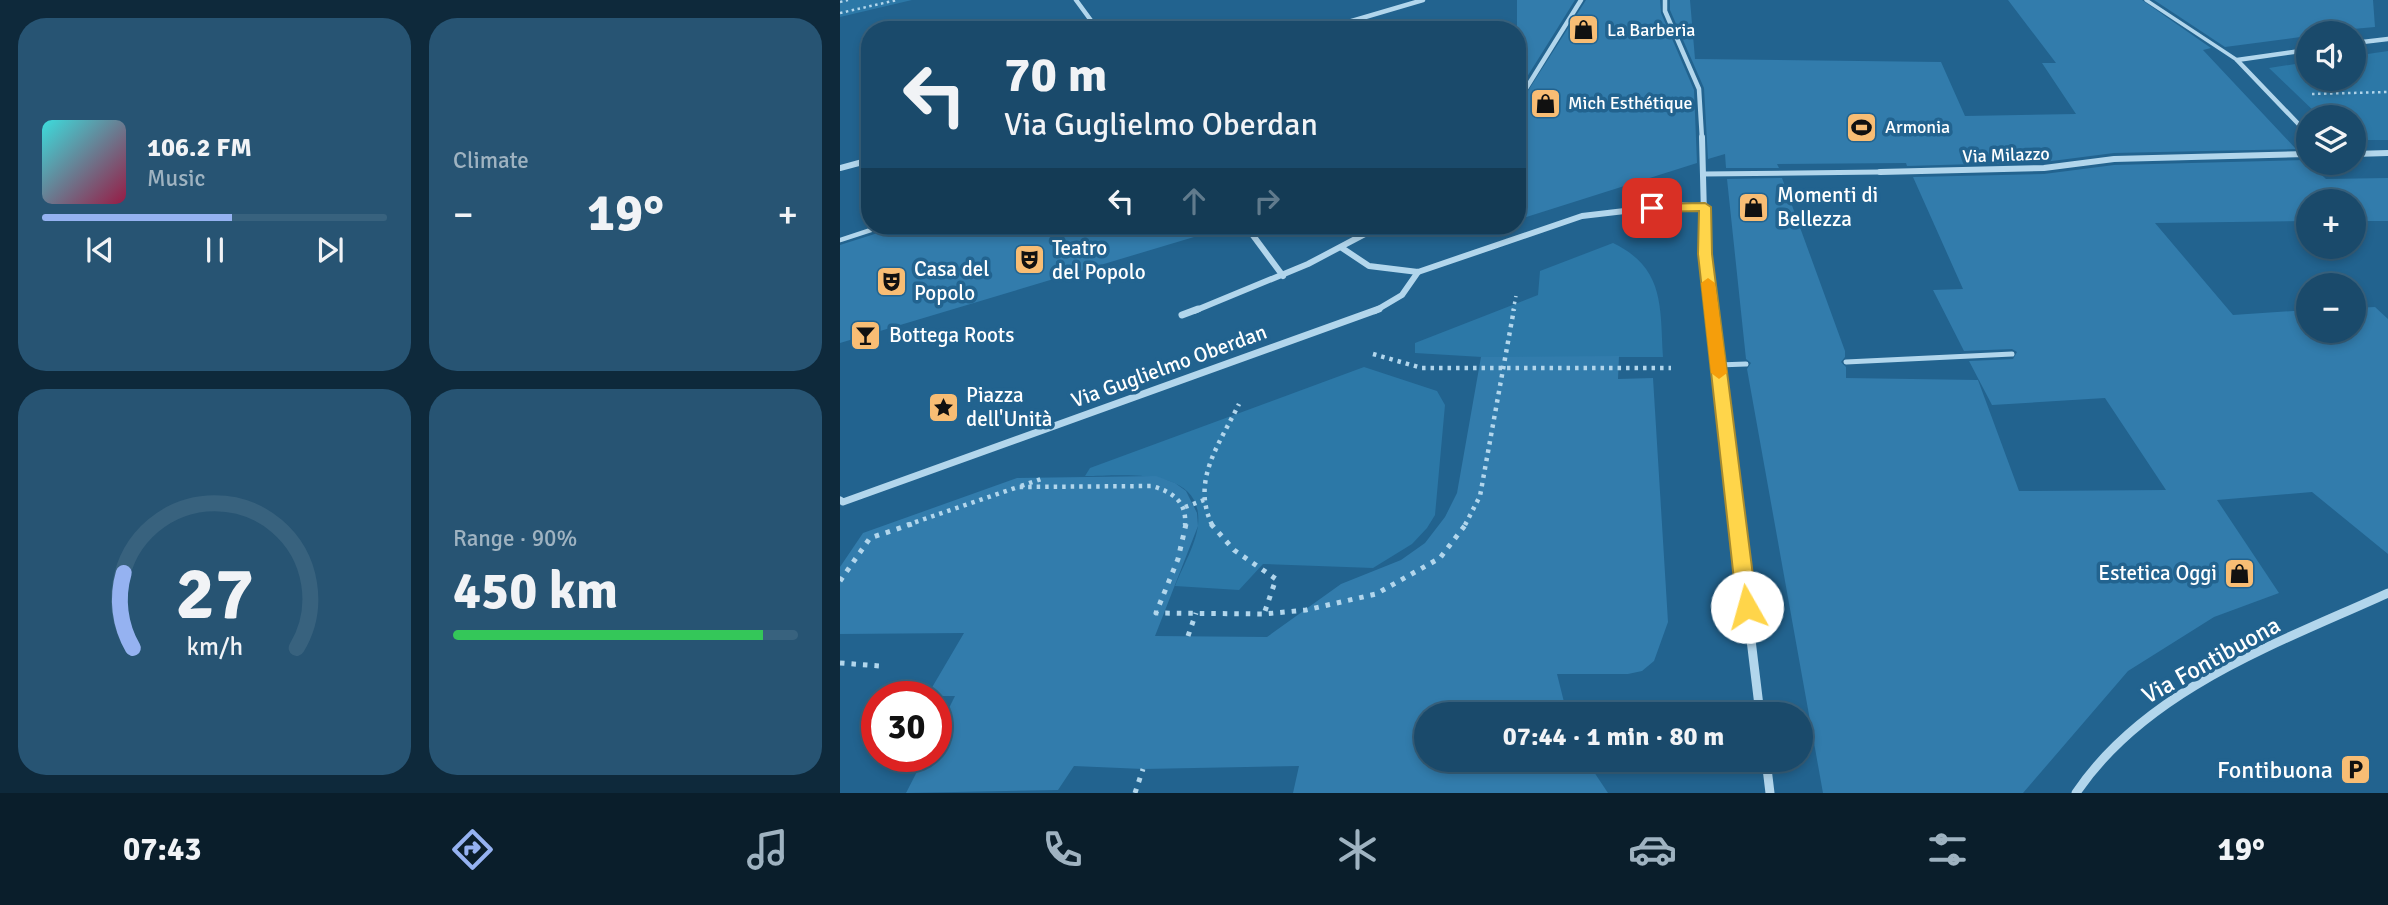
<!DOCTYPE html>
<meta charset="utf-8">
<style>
:root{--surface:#1a4a6b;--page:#275473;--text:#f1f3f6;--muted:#9fb3c1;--line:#38627e;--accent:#95b2f1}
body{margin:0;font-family:Signika,sans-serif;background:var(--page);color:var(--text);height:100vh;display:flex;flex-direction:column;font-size:26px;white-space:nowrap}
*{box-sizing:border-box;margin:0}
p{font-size:23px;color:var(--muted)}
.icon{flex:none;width:38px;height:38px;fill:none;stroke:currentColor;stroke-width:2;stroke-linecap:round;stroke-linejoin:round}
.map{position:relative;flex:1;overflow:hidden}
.panel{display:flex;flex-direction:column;gap:18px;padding:18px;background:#0e293b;width:840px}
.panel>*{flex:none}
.hud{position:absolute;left:21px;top:21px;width:665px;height:214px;border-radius:28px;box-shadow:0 4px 10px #0003,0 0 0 2px var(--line);background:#1a4a6b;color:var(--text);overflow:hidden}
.tools{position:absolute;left:1456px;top:21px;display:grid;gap:14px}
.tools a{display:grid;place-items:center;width:70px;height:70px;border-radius:50%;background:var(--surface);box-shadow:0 4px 10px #0003,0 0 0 2px var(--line);font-size:35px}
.speed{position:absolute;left:21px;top:681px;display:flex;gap:14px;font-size:35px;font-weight:700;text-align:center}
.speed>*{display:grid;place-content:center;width:91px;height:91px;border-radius:50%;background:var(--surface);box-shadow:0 4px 10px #0003,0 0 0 2px var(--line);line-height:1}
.speed .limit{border:10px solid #d22;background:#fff;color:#111}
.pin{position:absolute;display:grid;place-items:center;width:60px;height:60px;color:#fff;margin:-30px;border-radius:14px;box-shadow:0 4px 10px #0006}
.me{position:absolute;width:77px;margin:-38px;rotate:353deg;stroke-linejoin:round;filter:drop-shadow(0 0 5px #0008)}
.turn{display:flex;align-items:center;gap:24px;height:147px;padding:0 28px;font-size:32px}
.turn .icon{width:91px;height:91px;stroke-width:2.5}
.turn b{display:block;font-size:49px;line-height:60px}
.lanes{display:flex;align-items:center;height:66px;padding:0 28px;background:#0003;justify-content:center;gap:35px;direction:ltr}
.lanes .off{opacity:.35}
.big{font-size:52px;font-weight:700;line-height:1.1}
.panel .card{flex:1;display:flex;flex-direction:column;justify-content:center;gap:10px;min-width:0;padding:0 24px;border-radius:28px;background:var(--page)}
.panel .dial{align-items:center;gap:0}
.dial svg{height:182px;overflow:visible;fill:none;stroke:var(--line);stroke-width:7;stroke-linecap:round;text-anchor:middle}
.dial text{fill:var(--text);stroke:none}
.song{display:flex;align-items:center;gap:21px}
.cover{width:84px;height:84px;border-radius:10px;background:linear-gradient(135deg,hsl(180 70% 55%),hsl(340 70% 35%))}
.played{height:7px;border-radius:4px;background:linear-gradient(90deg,var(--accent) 55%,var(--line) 55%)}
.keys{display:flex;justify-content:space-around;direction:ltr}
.heat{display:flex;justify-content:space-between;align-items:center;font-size:38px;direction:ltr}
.charge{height:10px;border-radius:5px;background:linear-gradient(90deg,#34c759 90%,var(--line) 0)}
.panel .tiles{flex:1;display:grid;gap:18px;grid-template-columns:repeat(2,1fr)}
.trip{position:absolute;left:574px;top:702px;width:399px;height:70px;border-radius:35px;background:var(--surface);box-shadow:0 4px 10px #0003,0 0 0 2px var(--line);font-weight:700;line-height:70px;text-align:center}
.dock{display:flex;height:112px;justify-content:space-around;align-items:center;background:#0a1e2b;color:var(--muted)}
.dock .icon{width:49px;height:49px}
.dock .current{color:var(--accent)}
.dock b{font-size:32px;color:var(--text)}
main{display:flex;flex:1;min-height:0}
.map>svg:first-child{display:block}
</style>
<main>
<section class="panel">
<div class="tiles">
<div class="card">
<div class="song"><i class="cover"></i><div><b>106.2 FM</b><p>Music</p></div></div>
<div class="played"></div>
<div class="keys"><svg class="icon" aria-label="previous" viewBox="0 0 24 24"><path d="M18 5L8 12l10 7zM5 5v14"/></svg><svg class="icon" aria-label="pause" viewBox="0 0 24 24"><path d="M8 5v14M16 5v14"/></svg><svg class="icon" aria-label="next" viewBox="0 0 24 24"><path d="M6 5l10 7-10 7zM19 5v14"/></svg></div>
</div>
<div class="card"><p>Climate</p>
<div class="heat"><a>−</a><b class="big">19°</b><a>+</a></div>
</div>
<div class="card dial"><svg viewBox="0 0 100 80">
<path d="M14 69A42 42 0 1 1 86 69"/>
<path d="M14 69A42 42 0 0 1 10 36" stroke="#95b2f1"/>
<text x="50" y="56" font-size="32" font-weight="700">27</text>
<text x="50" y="72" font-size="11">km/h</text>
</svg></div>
<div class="card"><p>Range · 90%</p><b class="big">450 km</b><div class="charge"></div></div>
</div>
</section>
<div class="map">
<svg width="1548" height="793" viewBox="0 0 1548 793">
<rect width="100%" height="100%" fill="#22638f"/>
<g fill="#2c78a7">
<polygon points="0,0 72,0 0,17"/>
<polygon points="1548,51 1548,140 1514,140 1514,117 1480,117 1429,68 1468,62 1468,79 1514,79 1514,56"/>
<path d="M 773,243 C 825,268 820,307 823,357 L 642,357 L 575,353 L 575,343 L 698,295 L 700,271 Z"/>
<path d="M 524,367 L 597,391 L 605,405 L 595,515 L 587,528 L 572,544 L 533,568 L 423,564 L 399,590 L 335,586 C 342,568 356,544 358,525 C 364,465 282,476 245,476 L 250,468 Z"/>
</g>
<g fill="#327cac">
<polygon points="677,0 735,0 677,93"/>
<polygon points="746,0 820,0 821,13 854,90 857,163 677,220 677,108"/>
<polygon points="830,0 850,0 855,59 1101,62 1125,116 1236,114 1202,63 1216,63 1168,0 1302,0 1371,48 1363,50 1456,149 1274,153 1204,162 1067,166 1066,163 937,164 939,168 886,168 885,154 868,159 864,88 830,10"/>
<polygon points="1314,0 1533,0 1535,27 1468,33 1468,36 1385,47"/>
<polygon points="1466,160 1486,179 1548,178 1548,221 1514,221 1514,201 1468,201 1468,221 1315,223 1393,315 1468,310 1468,331 1514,331 1514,308 1535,307 1548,319 1548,554 1472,492 1377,500 1439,593 1374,617 1288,671 1183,793 983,793 907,369 911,363 906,359 887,179 942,178 1005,351 1005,357 1001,362 1006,367 1006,378 1138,380 1179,491 1326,490 1265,398 1152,405 1129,361 1173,359 1177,352 1172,349 1124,351 1093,290 1123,289 1073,177 1204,174 1274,165"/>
<polygon points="48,226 353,226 354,237 0,343 0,245 44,231"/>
<polygon points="779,356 778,379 813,378 828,622 814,661 802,671 788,674 717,674 727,714 586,714 586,760 746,760 768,793 453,793 459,766 303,769 234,766 218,790 66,793 85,756 96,756 96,734 115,696 87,696 124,633 0,634 0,567 23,533 177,478 316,476 335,483 346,491 357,513 358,526 315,636 427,637 501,584 561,560 585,543 605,517 617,493 641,357"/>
</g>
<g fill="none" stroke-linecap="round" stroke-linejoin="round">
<g stroke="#b2d6ec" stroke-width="2.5" stroke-dasharray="2.5 3.5" stroke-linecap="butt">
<polyline points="0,2 8,0"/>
<polyline points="0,13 57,0"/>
<polyline points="1472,94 1548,92"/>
</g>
<polyline stroke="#b2d6ec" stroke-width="3.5" stroke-dasharray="2.5 4.5" stroke-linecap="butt" points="673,311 676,296"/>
<g stroke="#b2d6ec" stroke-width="4.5" stroke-dasharray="3.5 5" stroke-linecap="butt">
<polyline points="533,354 582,368 831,368"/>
<polyline points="181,486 204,478"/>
<polyline points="345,507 364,500"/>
<path d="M 67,525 L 178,487 L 312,486 C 332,492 347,501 345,525"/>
<path d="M 372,525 C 351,480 379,445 399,404"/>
<polyline points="625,525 640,496 674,309"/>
</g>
<g stroke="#b2d6ec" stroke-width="5" stroke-dasharray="4.5 7" stroke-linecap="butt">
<polyline points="346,524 338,559 316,613 424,614 466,610 536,594 600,558 626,524"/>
<polyline points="371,524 394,550 436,579 424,614"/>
<polyline points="0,581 30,538 72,524"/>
<polyline points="348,636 356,613"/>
<polyline points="0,663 40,666"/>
<polyline points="295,793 303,769"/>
</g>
<polyline stroke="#b2d6ec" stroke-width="3.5" points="1306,0 1397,60"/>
<polyline stroke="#b2d6ec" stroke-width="4.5" points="0,240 43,226"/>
<g stroke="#b2d6ec" stroke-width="5">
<polyline points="1006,362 1172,354"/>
<polyline points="878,365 906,364"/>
</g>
<polyline stroke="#b2d6ec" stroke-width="5" points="864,174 1040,172"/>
<g stroke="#b2d6ec" stroke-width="4.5">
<polyline points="236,0 258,30"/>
<polyline points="825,0 825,11 859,89 862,139"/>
<polyline points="481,30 583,0"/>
<polyline points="1514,43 1548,39"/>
<polyline points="1468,50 1397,60 1468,134"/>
<polyline points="677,103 741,0"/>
</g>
<g stroke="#b2d6ec" stroke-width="6">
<polyline points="862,137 865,254 872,311"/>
<polyline points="1514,154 1548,153"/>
<polyline points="0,168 30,160"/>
<polyline points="1040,172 1204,168 1274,159 1468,154"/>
<polyline points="406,226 443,276"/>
<polyline points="502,248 529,266 578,272 742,216 836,205 865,207"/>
<polyline points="354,311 468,264 540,226"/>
<polyline points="535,311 562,295 578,272"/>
</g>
<g stroke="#b2d6ec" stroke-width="7">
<polyline points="872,309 897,525"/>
<polyline points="342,315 358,309"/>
<polyline points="0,500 3,502 539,309"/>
</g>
<g stroke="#b2d6ec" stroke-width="9">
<polyline points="897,524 920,714"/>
<polyline points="926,760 930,793"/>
<path d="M 1236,793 C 1306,689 1438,643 1548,593"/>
</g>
</g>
<polygon fill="#ffd54a" stroke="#a68a30" stroke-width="2" points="865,203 871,207 872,254 917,607 914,613 907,615 900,613 897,607 858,254 859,211 812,212 806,208 812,204"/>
<polygon fill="#f59e0b" points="868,278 875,283 887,373 879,379 871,373 861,283"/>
<defs>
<symbol id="shop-square" viewBox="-11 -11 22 22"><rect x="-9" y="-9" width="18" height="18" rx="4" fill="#f8bd74" stroke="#22638f"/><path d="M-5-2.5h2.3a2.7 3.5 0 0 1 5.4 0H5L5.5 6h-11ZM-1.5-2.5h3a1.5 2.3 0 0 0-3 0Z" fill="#111"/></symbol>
<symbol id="stadium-square" viewBox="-11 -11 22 22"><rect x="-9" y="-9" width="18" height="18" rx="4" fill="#f8bd74" stroke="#22638f"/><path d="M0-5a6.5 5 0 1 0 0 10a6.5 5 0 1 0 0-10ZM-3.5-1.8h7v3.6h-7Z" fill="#111"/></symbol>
<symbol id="theatre-square" viewBox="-11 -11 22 22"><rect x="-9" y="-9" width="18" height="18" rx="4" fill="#f8bd74" stroke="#22638f"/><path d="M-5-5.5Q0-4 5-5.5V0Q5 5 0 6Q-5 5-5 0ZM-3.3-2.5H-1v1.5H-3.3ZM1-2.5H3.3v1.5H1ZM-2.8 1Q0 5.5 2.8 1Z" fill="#111"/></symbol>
<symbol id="bar-square" viewBox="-11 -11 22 22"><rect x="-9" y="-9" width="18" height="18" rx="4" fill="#f8bd74" stroke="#22638f"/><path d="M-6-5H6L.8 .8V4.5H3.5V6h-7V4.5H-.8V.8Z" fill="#111"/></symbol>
<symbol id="sight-square" viewBox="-11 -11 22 22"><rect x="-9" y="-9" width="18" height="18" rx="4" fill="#f8bd74" stroke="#22638f"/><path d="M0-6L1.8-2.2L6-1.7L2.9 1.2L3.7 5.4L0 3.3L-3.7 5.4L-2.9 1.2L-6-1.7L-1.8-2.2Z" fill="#111"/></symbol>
<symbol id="parking-square" viewBox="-11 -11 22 22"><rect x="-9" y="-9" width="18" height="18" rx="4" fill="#f8bd74" stroke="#22638f"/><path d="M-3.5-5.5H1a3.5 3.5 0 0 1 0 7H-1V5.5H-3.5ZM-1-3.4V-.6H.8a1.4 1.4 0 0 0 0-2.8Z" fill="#111"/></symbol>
</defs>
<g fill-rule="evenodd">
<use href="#shop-square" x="726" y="12" width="35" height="35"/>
<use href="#shop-square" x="688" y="86" width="35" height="35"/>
<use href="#stadium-square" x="1004" y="110" width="35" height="35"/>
<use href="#shop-square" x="896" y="190" width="35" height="35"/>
<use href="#theatre-square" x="172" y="242" width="35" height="35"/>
<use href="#theatre-square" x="34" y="264" width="35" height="35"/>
<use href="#bar-square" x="8" y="318" width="35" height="35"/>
<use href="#sight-square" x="86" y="390" width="35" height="35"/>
<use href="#shop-square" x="1382" y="556" width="35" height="35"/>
<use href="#parking-square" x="1498" y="752" width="35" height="35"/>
</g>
<g text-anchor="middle" stroke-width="7" stroke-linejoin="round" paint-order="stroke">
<g font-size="18" fill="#fff" stroke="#22638f" text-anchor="start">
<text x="767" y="36">La Barberia</text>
<text x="728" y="109">Mich Esthétique</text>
<text x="1045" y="133">Armonia</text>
</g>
<g font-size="18" fill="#fff" stroke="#22638f">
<text transform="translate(1166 155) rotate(-2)" y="6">Via Milazzo</text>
</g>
<g font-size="21" fill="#fff" stroke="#22638f" text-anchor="start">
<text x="937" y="202">Momenti di<tspan x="937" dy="24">Bellezza</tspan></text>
<text x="212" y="255">Teatro<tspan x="212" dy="24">del Popolo</tspan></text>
<text x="74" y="276">Casa del<tspan x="74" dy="24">Popolo</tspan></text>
<text x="49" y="342">Bottega Roots</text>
<text x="126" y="402">Piazza<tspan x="126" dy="24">dell'Unità</tspan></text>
<text x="1377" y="580" text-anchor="end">Estetica Oggi</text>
</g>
<g font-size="21" fill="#fff" stroke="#22638f">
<text transform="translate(329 366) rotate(-20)" y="7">Via Guglielmo Oberdan</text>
</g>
<g font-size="24" fill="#fff" stroke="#22638f">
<text transform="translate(1371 660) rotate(-29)" y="8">Via Fontibuona</text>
</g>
<g font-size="24" fill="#fff" stroke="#22638f" text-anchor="end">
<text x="1493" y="778">Fontibuona</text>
</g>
</g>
</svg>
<div class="tools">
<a><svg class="icon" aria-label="sound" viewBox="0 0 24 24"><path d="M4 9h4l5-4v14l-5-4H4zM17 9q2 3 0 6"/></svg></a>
<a><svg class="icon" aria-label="layers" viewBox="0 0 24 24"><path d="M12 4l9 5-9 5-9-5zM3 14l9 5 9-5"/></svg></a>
<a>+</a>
<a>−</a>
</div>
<div class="speed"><div class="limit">30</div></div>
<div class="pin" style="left:812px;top:208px;background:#d93025"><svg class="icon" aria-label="arrive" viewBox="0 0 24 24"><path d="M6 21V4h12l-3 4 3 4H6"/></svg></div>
<svg class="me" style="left:907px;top:607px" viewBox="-20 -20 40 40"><circle r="19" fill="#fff"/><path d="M0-13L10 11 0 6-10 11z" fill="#ffd54a"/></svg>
<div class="trip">07:44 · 1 min · 80 m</div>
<div class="hud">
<div class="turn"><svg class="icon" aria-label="left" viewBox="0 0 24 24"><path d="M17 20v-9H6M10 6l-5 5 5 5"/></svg><div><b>70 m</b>Via Guglielmo Oberdan</div></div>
<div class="lanes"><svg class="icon" aria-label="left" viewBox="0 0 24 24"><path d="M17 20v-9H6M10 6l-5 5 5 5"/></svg><svg class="icon off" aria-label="ahead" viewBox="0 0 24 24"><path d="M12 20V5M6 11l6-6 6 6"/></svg><svg class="icon off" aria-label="right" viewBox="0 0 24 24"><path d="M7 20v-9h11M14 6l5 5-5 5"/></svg></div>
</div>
</div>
</main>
<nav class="dock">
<b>07:43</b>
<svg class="icon current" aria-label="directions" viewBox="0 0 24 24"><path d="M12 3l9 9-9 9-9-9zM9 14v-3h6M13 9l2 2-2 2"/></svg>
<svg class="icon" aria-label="music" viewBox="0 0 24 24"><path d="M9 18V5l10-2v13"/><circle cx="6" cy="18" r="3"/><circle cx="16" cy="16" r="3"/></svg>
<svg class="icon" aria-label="phone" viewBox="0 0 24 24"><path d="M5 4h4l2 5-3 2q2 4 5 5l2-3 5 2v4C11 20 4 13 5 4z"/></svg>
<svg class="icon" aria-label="climate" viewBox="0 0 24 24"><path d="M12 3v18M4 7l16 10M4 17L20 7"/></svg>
<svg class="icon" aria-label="car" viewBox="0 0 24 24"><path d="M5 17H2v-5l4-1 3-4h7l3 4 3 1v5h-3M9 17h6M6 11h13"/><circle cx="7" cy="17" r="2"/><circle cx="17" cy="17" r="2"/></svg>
<svg class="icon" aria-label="filters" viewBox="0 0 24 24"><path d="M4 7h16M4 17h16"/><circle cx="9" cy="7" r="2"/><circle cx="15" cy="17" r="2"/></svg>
<b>19°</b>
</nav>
